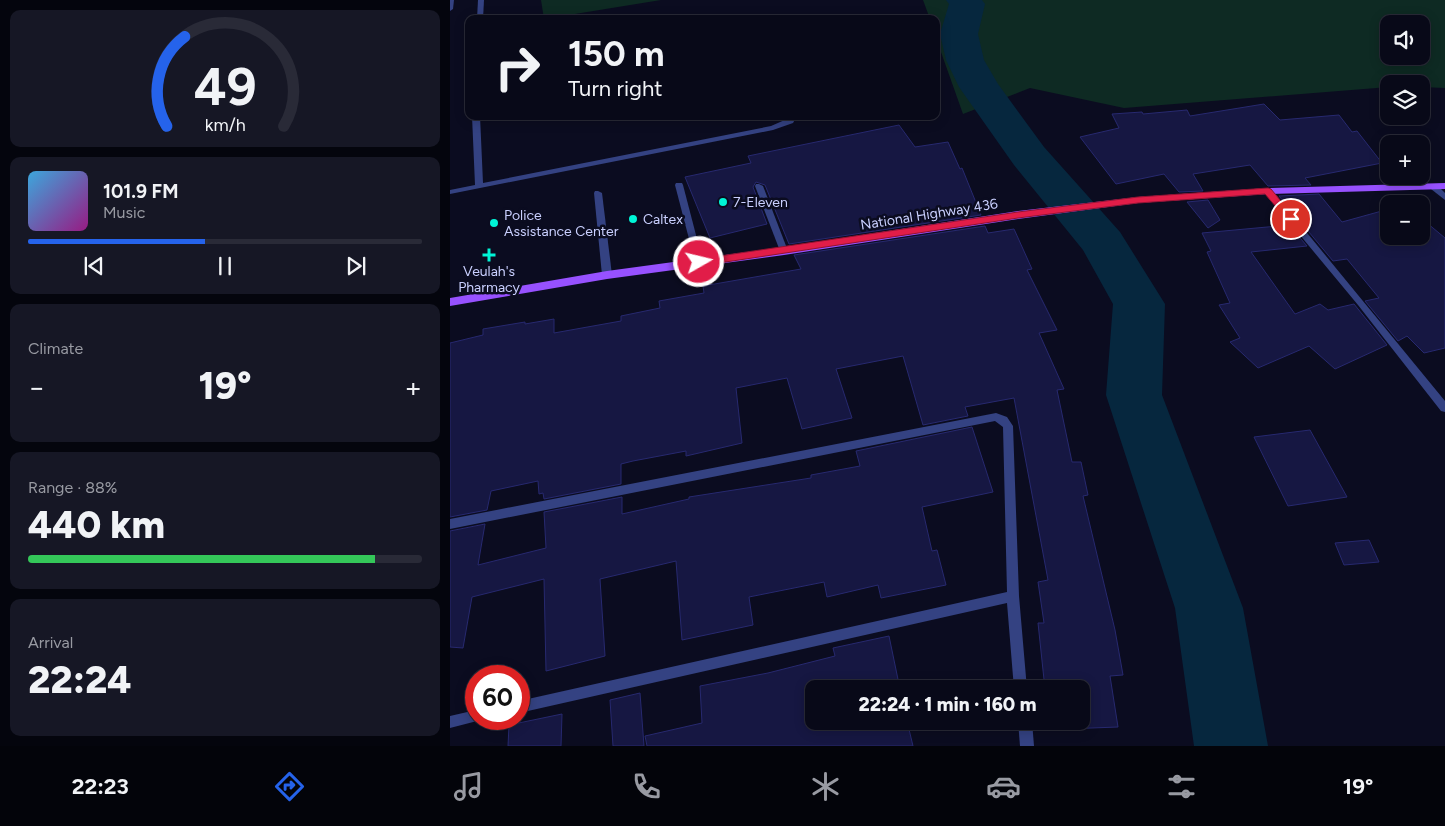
<!DOCTYPE html>
<meta charset="utf-8">
<style>
:root{--surface:#080918;--page:#161725;--text:#f1f3f6;--muted:#989aa2;--line:#292a37;--accent:#2563eb}
body{margin:0;font-family:Figtree,sans-serif;background:var(--page);color:var(--text);height:100vh;display:flex;flex-direction:column;font-size:19px;white-space:nowrap}
*{box-sizing:border-box;margin:0}
p{font-size:16px;color:var(--muted)}
.icon{flex:none;width:28px;height:28px;fill:none;stroke:currentColor;stroke-width:2;stroke-linecap:round;stroke-linejoin:round}
.map{position:relative;flex:1;overflow:hidden}
.side{display:flex;flex-direction:column;gap:10px;padding:10px;background:#04050d;width:450px}
.side>*{flex:none}
.banner{position:absolute;left:15px;top:15px;width:475px;height:105px;border-radius:10px;box-shadow:0 2px 12px #0003,0 0 0 1px var(--line);background:#080918;color:var(--text);overflow:hidden}
.tools{position:absolute;left:930px;top:15px;display:grid;gap:10px}
.tools a{display:grid;place-items:center;width:50px;height:50px;border-radius:10px;background:var(--surface);box-shadow:0 2px 12px #0003,0 0 0 1px var(--line);font-size:25px}
.speed{position:absolute;left:15px;top:665px;display:flex;gap:10px;font-size:25px;font-weight:700;text-align:center}
.speed>*{display:grid;place-content:center;width:65px;height:65px;border-radius:50%;background:var(--surface);box-shadow:0 2px 12px #0003,0 0 0 1px var(--line);line-height:1}
.speed .limit{border:8px solid #d22;background:#fff;color:#111}
.pin{position:absolute;display:grid;place-items:center;width:42px;height:42px;color:#fff;margin:-21px;border:2px solid #fff;border-radius:50%;box-shadow:0 1px 5px #0007}
.me{position:absolute;width:55px;margin:-28px;rotate:82deg;stroke-linejoin:round;filter:drop-shadow(0 0 4px #0008)}
.turn{display:flex;align-items:center;gap:18px;height:105px;padding:0 20px;font-size:22px}
.turn .icon{width:65px;height:65px;stroke-width:2.5}
.turn b{display:block;font-size:35px;line-height:42px}
.big{font-size:38px;font-weight:800;line-height:1.1}
.side .widget{flex:1;display:flex;flex-direction:column;justify-content:center;gap:8px;min-width:0;padding:0 18px;border-radius:10px;background:var(--page)}
.side .dial{align-items:center;gap:0}
.dial svg{height:130px;overflow:visible;fill:none;stroke:var(--line);stroke-width:7;stroke-linecap:round;text-anchor:middle}
.dial text{fill:var(--text);stroke:none}
.song{display:flex;align-items:center;gap:15px}
.cover{width:60px;height:60px;border-radius:8px;background:linear-gradient(135deg,hsl(200 70% 55%),hsl(310 70% 35%))}
.played{height:5px;border-radius:2px;background:linear-gradient(90deg,var(--accent) 45%,var(--line) 45%)}
.keys{display:flex;justify-content:space-around;direction:ltr}
.heat{display:flex;justify-content:space-between;align-items:center;font-size:28px;direction:ltr}
.charge{height:8px;border-radius:4px;background:linear-gradient(90deg,#34c759 88%,var(--line) 0)}
.trip{position:absolute;left:355px;top:680px;width:285px;height:50px;border-radius:10px;background:var(--surface);box-shadow:0 2px 12px #0003,0 0 0 1px var(--line);font-weight:800;line-height:50px;text-align:center}
.tabs{display:flex;height:80px;justify-content:space-around;align-items:center;background:#03040a;color:var(--muted)}
.tabs .icon{width:35px;height:35px}
.tabs .current{color:var(--accent)}
.tabs b{font-size:22px;color:var(--text)}
main{display:flex;flex:1;min-height:0}
.map>svg:first-child{display:block}
</style>
<main>
<section class="side">
<div class="widget dial"><svg viewBox="0 0 100 80">
<path d="M14 69A42 42 0 1 1 86 69"/>
<path d="M14 69A42 42 0 0 1 25 14" stroke="#2563eb"/>
<text x="50" y="56" font-size="32" font-weight="700">49</text>
<text x="50" y="72" font-size="11">km/h</text>
</svg></div>
<div class="widget">
<div class="song"><i class="cover"></i><div><b>101.9 FM</b><p>Music</p></div></div>
<div class="played"></div>
<div class="keys"><svg class="icon" aria-label="previous" viewBox="0 0 24 24"><path d="M18 5L8 12l10 7zM5 5v14"/></svg><svg class="icon" aria-label="pause" viewBox="0 0 24 24"><path d="M8 5v14M16 5v14"/></svg><svg class="icon" aria-label="next" viewBox="0 0 24 24"><path d="M6 5l10 7-10 7zM19 5v14"/></svg></div>
</div>
<div class="widget"><p>Climate</p>
<div class="heat"><a>−</a><b class="big">19°</b><a>+</a></div>
</div>
<div class="widget"><p>Range · 88%</p><b class="big">440 km</b><div class="charge"></div></div>
<div class="widget"><p>Arrival</p><b class="big">22:24</b></div>
</section>
<div class="map">
<svg width="995" height="746" viewBox="0 0 995 746">
<rect width="100%" height="100%" fill="#0b0c20"/>
<g fill="#0e2a23" fill-rule="evenodd">
<polygon points="91,0 211,0 94,19"/>
<path d="M 473,0 L 995,0 L 995,88 L 971,87 L 971,84 L 939,84 L 939,87 L 674,108 L 580,88 L 513,114 L 486,38 L 486,19 L 480,19 ZM 939,24 L 971,24 L 971,56 L 939,56 Z"/>
</g>
<g fill="none" stroke-linecap="round" stroke-linejoin="round">
<polygon fill="#06273e" fill-rule="evenodd" points="496,0 532,0 535,4 528,34 534,60 548,84 594,147 670,232 715,304 712,395 793,608 818,746 744,746 725,608 656,395 663,304 633,250 564,165 509,87 496,60 490,34 499,4"/>
</g>
<g fill="#161742" stroke="#27296f">
<polygon points="814,104 830,120 889,115 902,132 907,131 932,163 855,178 861,185 818,186 800,165 743,174 753,191 729,192 714,174 666,184 630,137 669,128 662,114 692,112 693,114 737,110 740,116"/>
<polygon points="449,125 465,147 498,142 510,169 512,168 531,215 339,244 315,185 306,182 303,187 317,224 260,238 235,177 301,163 298,156"/>
<polygon points="869,194 892,222 939,209 939,236 971,236 971,218 995,238 995,348 974,353 957,336 948,341 915,301 929,298 897,259 883,261 829,196"/>
<polygon points="758,200 770,220 758,228 737,202"/>
<polygon points="839,225 857,246 801,252 845,314 870,304 878,310 904,304 937,345 885,369 859,346 808,368 780,342 790,338 769,305 780,303 757,252 761,251 752,233"/>
<polygon points="535,226 538,233 564,229 582,269 577,270 607,330 589,333 614,389 607,390 622,462 631,462 638,495 633,496 665,630 673,675 660,676 668,727 588,730 587,721 631,721 631,689 595,689 588,623 594,623 588,582 598,580 564,398 515,407 518,416 473,425 453,356 386,369 402,418 352,429 337,378 286,388 292,443 236,456 236,451 183,461 171,464 171,484 94,499 93,493 89,494 88,481 41,491 37,510 0,517 0,343 33,335 33,329 75,322 75,324 104,319 104,333 171,321 171,316 210,308 209,301 254,293 253,286 351,269 344,255"/>
<polygon points="522,427 543,492 472,507 482,551 487,550 496,585 431,598 428,585 377,597 374,582 299,597 303,625 232,640 226,561 150,579 155,656 96,671 94,579 22,597 13,648 0,647 0,531 35,524 28,565 96,548 94,512 172,497 172,514 239,499 239,497 361,478 361,475 410,466 406,451"/>
<polygon points="860,430 897,497 838,506 804,437"/>
<polygon points="919,540 929,562 894,565 885,543"/>
<polygon points="439,636 450,689 364,689 364,721 457,721 463,746 197,746 195,736 252,723 250,686 318,673 385,656 383,648"/>
<polygon points="190,693 194,746 163,746 160,700"/>
<polygon points="112,714 111,746 58,746 59,725"/>
</g>
<g fill="none" stroke-linecap="round" stroke-linejoin="round">
<g fill="#344282" fill-rule="evenodd">
<polygon points="28,0 34,0 33,19 27,19"/>
<polygon points="22,116 30,116 33,183 321,126 337,119 339,116 347,116 343,123 323,130 0,194 0,190 25,185"/>
<polygon points="226,183 232,183 233,185 253,262 252,264 246,264 245,262 225,185"/>
<polygon points="306,184 309,184 313,186 338,251 337,253 331,253 330,251 305,186"/>
<polygon points="981,185 987,185 995,193 995,200 981,189"/>
<polygon points="145,191 148,191 152,193 162,275 157,278 152,275 144,193"/>
</g>
<g fill="#344282" fill-rule="evenodd">
<polygon points="0,0 4,0 3,9 0,11"/>
<polygon points="546,413 557,417 563,426 569,596 577,689 564,689 557,603 69,713 69,701 557,592 553,427 545,421 0,529 0,519"/>
<polygon points="26,710 26,719 31,719 31,720 0,728 0,716"/>
<polygon points="568,721 582,721 584,746 570,746"/>
</g>
<polygon fill="#344282" fill-rule="evenodd" points="815,189 821,189 995,401 995,412 991,411 908,305 815,193"/>
<polygon fill="#9751ff" fill-rule="evenodd" points="995,183 995,189 818,194 688,203 568,219 334,255 157,279 0,306 0,298 157,271 334,247 568,211 688,197 818,188"/>
</g>
<polygon fill="#e11d48" stroke="#92132f" points="818,188 821,189 844,217 844,221 838,221 815,194 688,203 568,218 249,266 244,262 249,259 568,212 688,197"/>
<g fill="#00f5d7" stroke="#0b0c20" stroke-width="2">
<circle cx="273" cy="202" r="5"/>
<circle cx="183" cy="219" r="5"/>
<circle cx="44" cy="223" r="5"/>
<path d="M36.5 247.5h5v5h5v5h-5v5h-5v-5h-5v-5h5z"/>
</g>
<g text-anchor="middle" stroke-width="5" stroke-linejoin="round" paint-order="stroke">
<g font-size="14" fill="#cad0ff" stroke="#0b0c20" text-anchor="start">
<text x="283" y="207">7-Eleven</text>
<text x="54" y="220">Police<tspan x="54" dy="16">Assistance Center</tspan></text>
<text x="193" y="224">Caltex</text>
<text x="39" y="276" text-anchor="middle">Veulah's<tspan x="39" dy="16">Pharmacy</tspan></text>
</g>
<g font-size="14" fill="#cad0ff" stroke="#0b0c20">
<text transform="translate(479 214) rotate(-9)" y="5">National Highway 436</text>
</g>
</g>
</svg>
<div class="tools">
<a><svg class="icon" aria-label="sound" viewBox="0 0 24 24"><path d="M4 9h4l5-4v14l-5-4H4zM17 9q2 3 0 6"/></svg></a>
<a><svg class="icon" aria-label="layers" viewBox="0 0 24 24"><path d="M12 4l9 5-9 5-9-5zM3 14l9 5 9-5"/></svg></a>
<a>+</a>
<a>−</a>
</div>
<div class="speed"><div class="limit">60</div></div>
<div class="pin" style="left:841px;top:219px;background:#d93025"><svg class="icon" aria-label="arrive" viewBox="0 0 24 24"><path d="M6 21V4h12l-3 4 3 4H6"/></svg></div>
<svg class="me" style="left:249px;top:262px" viewBox="-20 -20 40 40"><circle r="17" fill="#e11d48" stroke="#fff" stroke-width="3"/><path d="M0-11L8 9 0 5-8 9z" fill="#fff"/></svg>
<div class="trip">22:24 · 1 min · 160 m</div>
<div class="banner">
<div class="turn"><svg class="icon" aria-label="right" viewBox="0 0 24 24"><path d="M7 20v-9h11M14 6l5 5-5 5"/></svg><div><b>150 m</b>Turn right</div></div>
</div>
</div>
</main>
<nav class="tabs">
<b>22:23</b>
<svg class="icon current" aria-label="directions" viewBox="0 0 24 24"><path d="M12 3l9 9-9 9-9-9zM9 14v-3h6M13 9l2 2-2 2"/></svg>
<svg class="icon" aria-label="music" viewBox="0 0 24 24"><path d="M9 18V5l10-2v13"/><circle cx="6" cy="18" r="3"/><circle cx="16" cy="16" r="3"/></svg>
<svg class="icon" aria-label="phone" viewBox="0 0 24 24"><path d="M5 4h4l2 5-3 2q2 4 5 5l2-3 5 2v4C11 20 4 13 5 4z"/></svg>
<svg class="icon" aria-label="climate" viewBox="0 0 24 24"><path d="M12 3v18M4 7l16 10M4 17L20 7"/></svg>
<svg class="icon" aria-label="car" viewBox="0 0 24 24"><path d="M5 17H2v-5l4-1 3-4h7l3 4 3 1v5h-3M9 17h6M6 11h13"/><circle cx="7" cy="17" r="2"/><circle cx="17" cy="17" r="2"/></svg>
<svg class="icon" aria-label="filters" viewBox="0 0 24 24"><path d="M4 7h16M4 17h16"/><circle cx="9" cy="7" r="2"/><circle cx="15" cy="17" r="2"/></svg>
<b>19°</b>
</nav>
